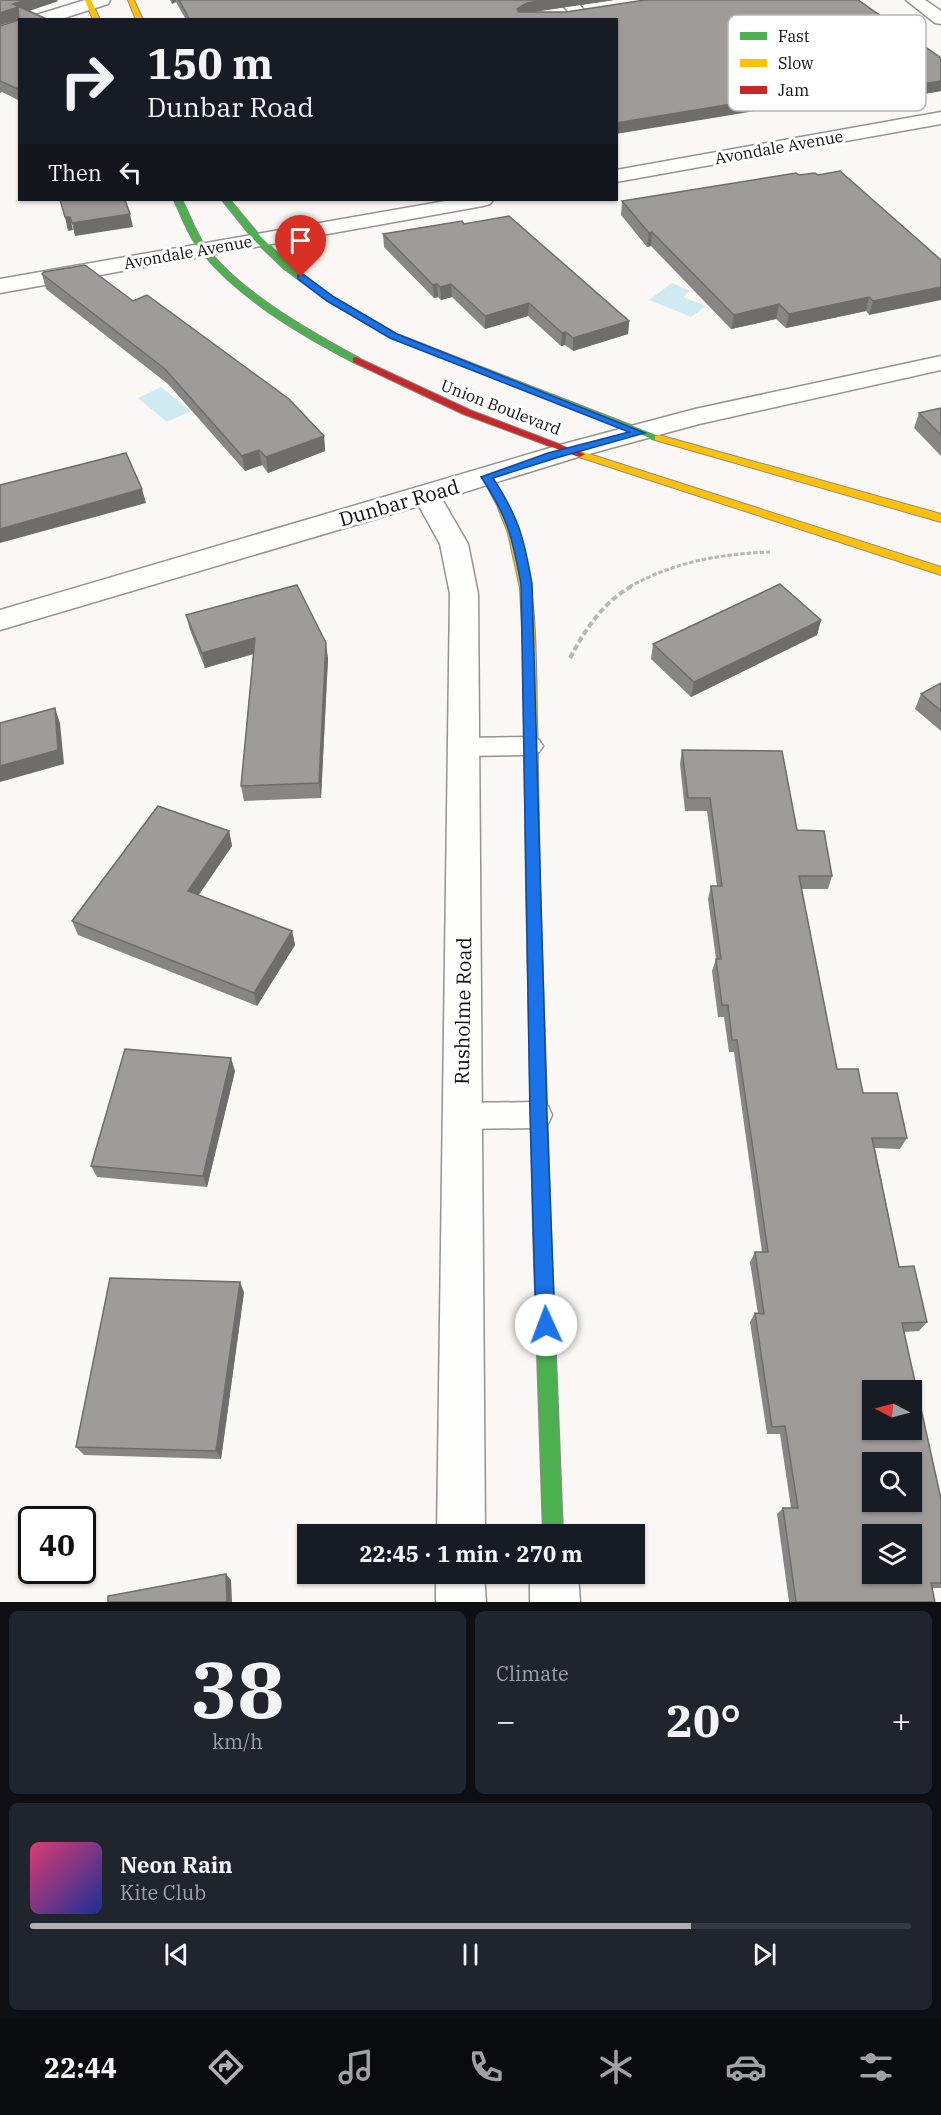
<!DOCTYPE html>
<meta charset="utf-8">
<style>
:root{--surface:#171b24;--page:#20242c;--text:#f1f3f6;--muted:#9ea1a6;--line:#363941;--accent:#b0b1b2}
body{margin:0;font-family:"IBM Plex Serif",serif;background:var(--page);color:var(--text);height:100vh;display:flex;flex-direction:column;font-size:22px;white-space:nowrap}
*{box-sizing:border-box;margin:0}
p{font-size:20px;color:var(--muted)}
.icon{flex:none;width:33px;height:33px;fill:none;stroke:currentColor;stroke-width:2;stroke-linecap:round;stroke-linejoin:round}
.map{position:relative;height:1602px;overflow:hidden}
.side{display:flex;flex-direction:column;gap:9px;padding:9px;background:#0d0f14;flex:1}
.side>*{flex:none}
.guide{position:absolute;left:18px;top:18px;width:600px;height:183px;border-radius:0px;box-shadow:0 2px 4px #0004;background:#171b24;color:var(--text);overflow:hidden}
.needle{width:39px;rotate:276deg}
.tools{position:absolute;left:862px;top:1380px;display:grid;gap:12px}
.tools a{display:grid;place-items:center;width:60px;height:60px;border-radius:0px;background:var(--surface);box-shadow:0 2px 4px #0004;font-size:30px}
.speed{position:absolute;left:18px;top:1506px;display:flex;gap:12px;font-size:30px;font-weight:700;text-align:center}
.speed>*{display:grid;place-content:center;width:78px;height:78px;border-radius:50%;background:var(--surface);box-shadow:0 2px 4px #0004;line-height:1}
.speed .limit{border:3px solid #111;border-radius:9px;background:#fff;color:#111}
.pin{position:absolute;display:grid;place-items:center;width:51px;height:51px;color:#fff;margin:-62px -26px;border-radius:50% 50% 50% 0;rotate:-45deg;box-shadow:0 0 6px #0007}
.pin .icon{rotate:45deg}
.me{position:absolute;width:66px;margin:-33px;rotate:358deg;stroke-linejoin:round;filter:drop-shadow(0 0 4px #0008)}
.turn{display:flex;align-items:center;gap:21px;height:126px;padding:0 30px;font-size:27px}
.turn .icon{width:78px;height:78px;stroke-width:2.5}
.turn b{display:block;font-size:42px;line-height:51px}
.then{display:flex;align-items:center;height:57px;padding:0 30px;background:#0003;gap:12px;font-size:22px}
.big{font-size:45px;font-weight:700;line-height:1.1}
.side .card{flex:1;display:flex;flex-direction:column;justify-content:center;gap:9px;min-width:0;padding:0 21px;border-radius:9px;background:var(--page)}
.side .dial{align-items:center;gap:0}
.dial b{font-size:78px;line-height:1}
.song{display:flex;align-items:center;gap:18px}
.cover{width:72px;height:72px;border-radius:9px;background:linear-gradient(135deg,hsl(340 70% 55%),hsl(230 70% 35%))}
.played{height:6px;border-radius:3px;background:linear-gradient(90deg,var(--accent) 75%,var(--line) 75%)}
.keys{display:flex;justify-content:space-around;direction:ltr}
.heat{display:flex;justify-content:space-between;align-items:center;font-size:33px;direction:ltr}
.side .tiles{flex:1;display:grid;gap:9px;grid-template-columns:1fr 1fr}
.card:last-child{grid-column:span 2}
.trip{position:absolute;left:297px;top:1524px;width:348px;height:60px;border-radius:0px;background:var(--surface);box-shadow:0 2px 4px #0004;font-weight:700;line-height:60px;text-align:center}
.tab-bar{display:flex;height:96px;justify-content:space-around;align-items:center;background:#090b0e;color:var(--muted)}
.tab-bar .icon{width:42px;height:42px}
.tab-bar .current{color:var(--accent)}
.tab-bar b{font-size:27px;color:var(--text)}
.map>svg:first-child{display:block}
</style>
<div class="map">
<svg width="941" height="1602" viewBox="0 0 941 1602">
<rect width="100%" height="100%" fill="#faf7f4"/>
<g fill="#cfeaf0">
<polygon points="672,283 690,291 683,297 706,306 691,317 649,300"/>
<polygon points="161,387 191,411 167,422 138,398"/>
</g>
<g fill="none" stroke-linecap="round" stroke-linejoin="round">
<defs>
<g id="lane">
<polygon points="531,737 539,740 543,746 539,752 531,755 465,756 457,753 453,747 457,741 465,738"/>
<polygon points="538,1102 548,1106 552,1115 548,1124 538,1128 462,1129 452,1125 448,1116 452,1107 462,1103"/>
</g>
<g id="street">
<polygon points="85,0 110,0 108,4 58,20 31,20 33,16"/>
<polygon points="558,0 575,0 586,12 584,16 572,16"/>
<polygon points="906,0 925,0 941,11 941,24 935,23"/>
<polygon points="941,112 941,124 616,182 616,170"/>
<polygon points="451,200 493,200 490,204 483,206 0,293 0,279"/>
<polygon points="941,356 941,370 699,424 578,457 442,499 468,544 478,594 485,1534 437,1534 450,594 440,544 419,506 0,630 0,610 560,445 695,409"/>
<polygon points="436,1574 484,1574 486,1602 436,1602"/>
<polygon points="530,1574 578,1574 580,1602 530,1602"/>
</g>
<g id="fast">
<path d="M 174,200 L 182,200 C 189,213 194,228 202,241 C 234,289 309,331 359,358 L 359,362 L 353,362 C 299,334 233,295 197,246 C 187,232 181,215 174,200 Z"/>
<polygon points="222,200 230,200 261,237 289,264 333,297 397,334 664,438 663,440 655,440 391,338 327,301 283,268 255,241"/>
<polygon points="542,1222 548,1224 551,1230 563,1534 543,1534 533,1230 536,1224"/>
</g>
<g id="slow">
<polygon points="85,0 91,0 100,20 93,20"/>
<polygon points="128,0 134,0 143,20 136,20"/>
<polygon points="659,435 941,514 941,522 655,440 655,436"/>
<polygon points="580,451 941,567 941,575 576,456 576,452"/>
<path d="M 487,474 L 491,475 C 539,551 535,628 537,714 C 538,771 539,827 540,884 L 538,888 L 533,890 L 528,888 L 526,884 L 523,644 L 520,588 L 508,533 L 497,505 L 482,477 Z"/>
</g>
<g id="jam">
<polygon points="356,357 470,410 585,454 580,457 576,456 463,414 353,362 353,358"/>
<polygon points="533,878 538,880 540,884 551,1230 548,1236 542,1238 536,1236 533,1230 526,884 528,880"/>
</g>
</defs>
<use href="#lane" stroke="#949392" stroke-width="3"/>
<use href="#street" stroke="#949392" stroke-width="3"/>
<use href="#fast" stroke="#8b8a88" stroke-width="2"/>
<use href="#slow" stroke="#8b8a88" stroke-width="2"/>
<use href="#jam" stroke="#8b8a88" stroke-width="2"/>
<path stroke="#b8b7b7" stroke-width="3" stroke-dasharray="4.5 2" stroke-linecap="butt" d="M 629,587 C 674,562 719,554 770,552"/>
<path stroke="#b8b7b7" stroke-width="4" stroke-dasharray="6 3" stroke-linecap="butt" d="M 570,658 C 585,630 603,602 632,586"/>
<use href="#lane" fill="#fefefd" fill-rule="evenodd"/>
<use href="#street" fill="#fefefd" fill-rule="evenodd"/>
<use href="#fast" fill="#4caf50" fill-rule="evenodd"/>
<use href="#slow" fill="#ffc107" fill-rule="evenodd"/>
<use href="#jam" fill="#c62828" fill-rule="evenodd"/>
</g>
<g fill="#888584">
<polygon points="0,0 58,1 29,11 20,20 20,101 2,92 0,93 0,26 19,20 0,25"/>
<polygon points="170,0 614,0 532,12 566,12 859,0 941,58 941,91 912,96 900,87 616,20 186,20 176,2 172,4"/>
<polygon points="799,175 941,260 869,315 866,311 786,328 776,319 731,329 651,246 647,247 621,215 622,201"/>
<polygon points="464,224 629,321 628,334 573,351 565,345 561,346 528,316 485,329 452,297 441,300 438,297 434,298 384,247 383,234"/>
<polygon points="42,274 133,301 324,436 325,451 268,473 262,465 245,471 168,384 46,289"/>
<polygon points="941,408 941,456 914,428 919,413"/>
<polygon points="186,615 328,658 321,798 244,801 241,786 253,654 205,668 190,630"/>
<polygon points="821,620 817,635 691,697 651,659 653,644"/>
<polygon points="941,683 941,731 915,709 921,694"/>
<polygon points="682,750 797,830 832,876 828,889 801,889 837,1069 863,1093 907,1138 900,1149 875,1148 899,1267 927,1322 919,1331 904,1332 941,1499 941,1588 932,1588 935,1602 789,1602 777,1514 783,1508 791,1508 780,1434 767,1434 750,1322 755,1313 758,1314 750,1262 755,1252 762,1252 734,1052 729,1052 724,1017 718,1017 712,971 716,959 708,899 711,886 717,886 707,811 685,811 680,764"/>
<polygon points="229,831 232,846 198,895 292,931 295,945 257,1006 78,935 72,921"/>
<polygon points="235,1071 207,1187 97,1177 91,1166"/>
<polygon points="244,1292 221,1459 84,1455 76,1447"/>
</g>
<g fill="#6f6c6b">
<polygon points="25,0 57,0 58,1 20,14 21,19 0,25 0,13 13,4"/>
<polygon points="172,0 176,0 176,2 172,4"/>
<polygon points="545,0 614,0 527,13 517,20 517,9 527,3"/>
<polygon points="902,76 900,87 616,134 616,123"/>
<polygon points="941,81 941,91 912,96 915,85"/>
<polygon points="130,214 133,227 75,236 72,223"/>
<polygon points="65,217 70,217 73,230 68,231"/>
<polygon points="652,232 651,246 647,247 649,233"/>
<polygon points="437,284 438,297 434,298 433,285"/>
<polygon points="451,284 452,297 441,300 440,287"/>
<polygon points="941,287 941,300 869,315 873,301"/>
<polygon points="869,297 866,311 786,328 789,314"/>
<polygon points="529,303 528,316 485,329 485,316"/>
<polygon points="779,304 776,319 731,329 734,315"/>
<polygon points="629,321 628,334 573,351 573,338"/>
<polygon points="566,332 565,345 561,346 562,333"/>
<polygon points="324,436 325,451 268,473 266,457"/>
<polygon points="259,450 262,465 245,471 242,456"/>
<polygon points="142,489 146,503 0,543 0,529"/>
<polygon points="821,620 817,635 691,697 694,682"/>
<polygon points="255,638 257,653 205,668 202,653"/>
<polygon points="326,643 328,658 321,798 319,783"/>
<polygon points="55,708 60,723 64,764 0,782 0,766"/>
<polygon points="229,831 232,846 192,905 188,891"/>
<polygon points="292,931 295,945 257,1006 254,993"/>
<polygon points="231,1058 235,1071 207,1187 203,1176"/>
<polygon points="240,1282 244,1292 221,1459 216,1451"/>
<polygon points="226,1574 231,1580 232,1602 227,1602"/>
</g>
<g fill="#9e9b99" stroke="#6f6c6b" stroke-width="1.5" fill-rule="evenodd">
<polygon points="0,0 25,0 13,4 49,20 20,20 20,90 0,81 0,26 19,20 18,7 0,13"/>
<polygon points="179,0 545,0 527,3 517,9 519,12 566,12 645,0 858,0 941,58 941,81 915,85 902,76 616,123 616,20 190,20"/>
<polygon points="840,171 941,260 941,287 873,301 869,297 789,314 779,304 734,315 652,232 649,233 622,201 796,173 799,175 815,173 818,175"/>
<polygon points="60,200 125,200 130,214 72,223 70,217 65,217"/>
<polygon points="509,216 629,321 573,338 566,332 562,333 529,303 485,316 451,284 440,287 437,284 433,285 383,234 462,221 464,224"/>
<polygon points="85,265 133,301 147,295 289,399 324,436 266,457 259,450 242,456 165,369 42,274 44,272"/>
<polygon points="941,408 941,435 919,413"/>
<polygon points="126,453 142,489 0,529 0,485"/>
<polygon points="780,584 821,620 694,682 653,644"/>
<polygon points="297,585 326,643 319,783 241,786 255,638 202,653 186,615"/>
<polygon points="941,683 941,711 921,694"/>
<polygon points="55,708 58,750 0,766 0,723"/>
<path d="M 682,750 L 782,751 L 797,830 L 824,831 L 832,876 L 799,876 L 837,1069 L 858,1069 L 863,1093 L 897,1093 L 907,1138 L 872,1138 L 899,1267 L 914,1266 L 927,1322 L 902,1323 L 941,1499 L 941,1583 L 931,1583 L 935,1602 L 796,1602 L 783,1508 L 798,1508 L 785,1426 L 772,1427 L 755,1313 L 764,1314 L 755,1252 L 768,1252 L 737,1040 L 732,1040 L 728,1005 L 722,1005 L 716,959 L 721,959 L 711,886 L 722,886 L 710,798 L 688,798 ZM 873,1390 L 912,1390 L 912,1430 L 873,1430 ZM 873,1462 L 912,1462 L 912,1502 L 873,1502 ZM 873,1534 L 912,1534 L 912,1574 L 873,1574 Z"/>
<polygon points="158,806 229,831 188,891 292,931 254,993 72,921"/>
<polygon points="125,1049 231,1058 203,1176 91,1166"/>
<polygon points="110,1278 240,1282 216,1451 76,1447"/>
<polygon points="226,1574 227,1602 108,1602 108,1596"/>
</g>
<path fill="#1a73e8" stroke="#114b97" stroke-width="1.5" d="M 298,275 L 304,275 L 334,297 L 397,334 L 645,433 L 556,458 L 493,478 C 519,518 524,538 532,584 L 547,1115 L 555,1325 L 552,1331 L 546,1334 L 539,1331 L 536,1325 L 530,1115 L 521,584 C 512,537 508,517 481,477 L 548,453 L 629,432 L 390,338 L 327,301 L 298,279 Z"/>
<g text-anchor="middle" stroke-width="6" stroke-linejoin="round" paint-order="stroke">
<g font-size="16" fill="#0e0e0e" stroke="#fff">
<text transform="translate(779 147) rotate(-10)" y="6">Avondale Avenue</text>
<text transform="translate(188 252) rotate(-10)" y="6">Avondale Avenue</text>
<text transform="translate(501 407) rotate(21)" y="6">Union Boulevard</text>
</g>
<g font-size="20" fill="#0e0e0e" stroke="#fff">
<text transform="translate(399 503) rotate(-16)" y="7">Dunbar Road</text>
<text transform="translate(463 1011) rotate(-89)" y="7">Rusholme Road</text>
</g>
</g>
<rect x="728" y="15" width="198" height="96" rx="9" fill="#fff" stroke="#b7b7b7" stroke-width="1.5"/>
<rect x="740" y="32" width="27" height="8" fill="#4caf50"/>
<rect x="740" y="59" width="27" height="8" fill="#ffc107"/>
<rect x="740" y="86" width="27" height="8" fill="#c62828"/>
<g font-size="16" fill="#0e0e0e">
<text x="778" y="42">Fast</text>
<text x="778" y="69">Slow</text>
<text x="778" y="96">Jam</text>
</g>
</svg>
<div class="tools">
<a><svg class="needle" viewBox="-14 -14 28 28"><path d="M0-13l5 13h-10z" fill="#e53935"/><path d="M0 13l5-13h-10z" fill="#9ea1a6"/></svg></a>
<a><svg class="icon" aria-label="search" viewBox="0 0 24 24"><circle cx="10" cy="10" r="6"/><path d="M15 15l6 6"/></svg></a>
<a><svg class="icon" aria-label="layers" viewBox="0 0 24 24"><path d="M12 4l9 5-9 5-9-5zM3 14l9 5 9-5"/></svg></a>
</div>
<div class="speed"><div class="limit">40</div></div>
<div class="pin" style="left:301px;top:277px;background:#d93025"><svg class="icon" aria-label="arrive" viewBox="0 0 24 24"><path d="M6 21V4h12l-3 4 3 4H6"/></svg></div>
<svg class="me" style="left:546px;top:1325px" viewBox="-20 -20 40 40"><circle r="19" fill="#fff"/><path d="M0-13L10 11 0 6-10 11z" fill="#1a73e8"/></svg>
<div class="trip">22:45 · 1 min · 270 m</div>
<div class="guide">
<div class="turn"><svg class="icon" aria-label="right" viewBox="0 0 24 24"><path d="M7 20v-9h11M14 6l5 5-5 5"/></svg><div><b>150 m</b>Dunbar Road</div></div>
<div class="then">Then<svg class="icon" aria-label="left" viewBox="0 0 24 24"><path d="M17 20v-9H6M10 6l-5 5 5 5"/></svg></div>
</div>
</div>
<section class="side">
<div class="tiles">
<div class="card dial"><b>38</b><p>km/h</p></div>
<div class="card"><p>Climate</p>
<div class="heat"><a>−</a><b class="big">20°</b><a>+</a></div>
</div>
<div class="card">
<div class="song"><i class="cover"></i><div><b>Neon Rain</b><p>Kite Club</p></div></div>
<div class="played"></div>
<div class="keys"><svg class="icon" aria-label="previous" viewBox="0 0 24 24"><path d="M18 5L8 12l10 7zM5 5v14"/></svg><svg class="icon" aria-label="pause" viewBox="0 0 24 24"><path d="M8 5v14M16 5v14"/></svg><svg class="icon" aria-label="next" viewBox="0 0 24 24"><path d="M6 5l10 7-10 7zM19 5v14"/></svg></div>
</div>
</div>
</section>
<nav class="tab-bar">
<b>22:44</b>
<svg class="icon current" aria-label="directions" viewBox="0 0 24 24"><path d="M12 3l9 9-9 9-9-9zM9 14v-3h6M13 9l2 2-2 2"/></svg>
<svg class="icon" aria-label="music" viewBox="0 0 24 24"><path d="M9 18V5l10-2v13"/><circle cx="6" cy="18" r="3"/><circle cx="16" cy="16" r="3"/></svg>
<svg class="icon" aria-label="phone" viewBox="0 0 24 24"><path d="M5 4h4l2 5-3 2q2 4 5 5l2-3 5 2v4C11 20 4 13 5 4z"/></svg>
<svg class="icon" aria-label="climate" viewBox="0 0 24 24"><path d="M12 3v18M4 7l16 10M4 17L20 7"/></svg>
<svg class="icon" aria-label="car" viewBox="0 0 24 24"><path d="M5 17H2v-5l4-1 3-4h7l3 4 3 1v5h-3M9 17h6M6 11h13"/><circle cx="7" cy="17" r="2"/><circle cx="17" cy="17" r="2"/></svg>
<svg class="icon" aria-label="filters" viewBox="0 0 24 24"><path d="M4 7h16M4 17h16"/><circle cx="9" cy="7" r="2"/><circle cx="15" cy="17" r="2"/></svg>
</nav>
